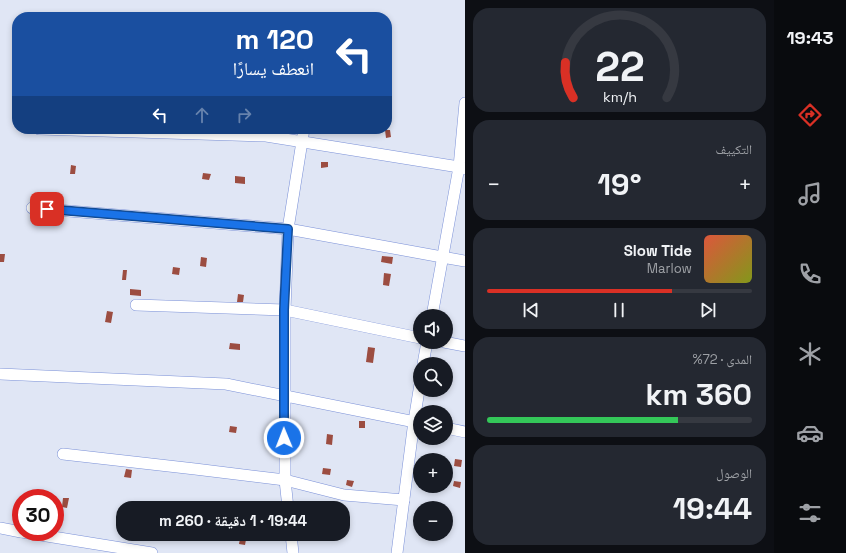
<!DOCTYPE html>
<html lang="ar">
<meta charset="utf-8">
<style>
:root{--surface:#171b24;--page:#242831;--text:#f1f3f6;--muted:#9ea1a6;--line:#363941;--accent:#d93025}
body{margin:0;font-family:"Space Grotesk","Noto Naskh Arabic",sans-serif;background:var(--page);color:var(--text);direction:rtl;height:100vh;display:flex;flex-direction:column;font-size:15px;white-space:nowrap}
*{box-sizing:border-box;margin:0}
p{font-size:13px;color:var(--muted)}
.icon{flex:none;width:22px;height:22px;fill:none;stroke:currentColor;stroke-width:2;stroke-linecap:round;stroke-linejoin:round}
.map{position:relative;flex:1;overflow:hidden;direction:ltr}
.sheet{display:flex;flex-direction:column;gap:8px;padding:8px;background:#0d0f14;width:309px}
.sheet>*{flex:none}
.top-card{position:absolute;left:12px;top:12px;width:380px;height:122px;border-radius:16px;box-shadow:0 2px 6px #0003;direction:rtl;background:#1a4fa0;color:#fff;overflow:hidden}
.tools{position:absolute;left:413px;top:309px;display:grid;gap:8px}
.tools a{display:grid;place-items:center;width:40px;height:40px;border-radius:50%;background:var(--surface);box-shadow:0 2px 6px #0003;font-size:20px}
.speed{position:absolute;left:12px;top:489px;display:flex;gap:8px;font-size:20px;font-weight:700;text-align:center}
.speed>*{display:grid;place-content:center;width:52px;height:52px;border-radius:50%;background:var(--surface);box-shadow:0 2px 6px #0003;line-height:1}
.speed .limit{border:6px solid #d22;background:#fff;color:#111}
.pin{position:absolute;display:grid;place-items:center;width:34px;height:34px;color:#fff;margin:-17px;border-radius:8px;box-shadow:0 2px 6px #0006}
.me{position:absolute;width:44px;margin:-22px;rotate:359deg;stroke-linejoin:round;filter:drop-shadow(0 0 3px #0008)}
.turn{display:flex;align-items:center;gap:14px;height:84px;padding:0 12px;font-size:18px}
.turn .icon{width:52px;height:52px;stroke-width:2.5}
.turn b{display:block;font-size:28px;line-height:34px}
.lanes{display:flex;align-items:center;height:38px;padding:0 12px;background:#0003;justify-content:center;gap:20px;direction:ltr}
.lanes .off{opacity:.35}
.big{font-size:30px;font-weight:700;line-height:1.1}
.sheet .tile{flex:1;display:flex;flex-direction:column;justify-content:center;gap:6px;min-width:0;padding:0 14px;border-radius:16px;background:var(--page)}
.sheet .dial{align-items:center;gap:0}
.dial svg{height:104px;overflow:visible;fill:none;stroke:var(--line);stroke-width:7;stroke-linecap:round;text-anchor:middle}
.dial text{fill:var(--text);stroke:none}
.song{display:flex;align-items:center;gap:12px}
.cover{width:48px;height:48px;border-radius:6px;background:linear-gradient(135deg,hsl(10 70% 55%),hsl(70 70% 35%))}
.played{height:4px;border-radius:2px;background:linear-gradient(90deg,var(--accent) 70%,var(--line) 70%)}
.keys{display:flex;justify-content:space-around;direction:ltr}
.heat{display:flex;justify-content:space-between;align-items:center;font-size:22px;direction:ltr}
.charge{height:6px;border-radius:3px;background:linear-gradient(90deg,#34c759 72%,var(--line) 0)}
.trip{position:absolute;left:116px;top:501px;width:234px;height:40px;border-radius:16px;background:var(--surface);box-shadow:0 2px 6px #0003;font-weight:700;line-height:40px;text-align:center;direction:rtl}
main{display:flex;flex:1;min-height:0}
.menu{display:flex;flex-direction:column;width:72px;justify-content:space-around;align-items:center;background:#090b0e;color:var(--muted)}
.menu .icon{width:28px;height:28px}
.menu .active{color:var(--accent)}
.menu b{font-size:18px;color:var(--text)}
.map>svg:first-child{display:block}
</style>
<main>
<nav class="menu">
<b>19:43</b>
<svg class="icon active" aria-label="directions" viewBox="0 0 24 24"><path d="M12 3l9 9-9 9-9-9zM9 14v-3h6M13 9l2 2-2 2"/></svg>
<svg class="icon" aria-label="music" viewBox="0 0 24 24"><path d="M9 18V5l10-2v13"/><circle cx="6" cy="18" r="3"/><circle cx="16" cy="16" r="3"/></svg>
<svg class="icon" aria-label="phone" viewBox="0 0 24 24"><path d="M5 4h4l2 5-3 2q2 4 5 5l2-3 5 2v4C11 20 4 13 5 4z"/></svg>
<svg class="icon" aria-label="climate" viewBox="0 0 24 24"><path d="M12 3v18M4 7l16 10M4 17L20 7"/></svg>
<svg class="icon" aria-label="car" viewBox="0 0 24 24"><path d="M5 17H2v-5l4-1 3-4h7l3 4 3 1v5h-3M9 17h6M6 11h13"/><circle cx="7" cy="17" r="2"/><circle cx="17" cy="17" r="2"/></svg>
<svg class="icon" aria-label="filters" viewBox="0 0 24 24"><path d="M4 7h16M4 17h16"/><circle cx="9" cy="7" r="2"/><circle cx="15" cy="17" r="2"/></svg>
</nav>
<section class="sheet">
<div class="tile dial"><svg viewBox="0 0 100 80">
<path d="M14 69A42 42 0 1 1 86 69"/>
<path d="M14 69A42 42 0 0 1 8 42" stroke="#d93025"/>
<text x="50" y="56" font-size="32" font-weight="700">22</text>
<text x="50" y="72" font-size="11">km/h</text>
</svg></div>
<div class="tile"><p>التكييف</p>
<div class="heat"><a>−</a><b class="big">19°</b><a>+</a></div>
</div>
<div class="tile">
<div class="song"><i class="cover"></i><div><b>Slow Tide</b><p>Marlow</p></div></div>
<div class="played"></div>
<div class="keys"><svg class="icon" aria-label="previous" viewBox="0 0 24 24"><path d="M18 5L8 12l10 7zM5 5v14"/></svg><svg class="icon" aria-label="pause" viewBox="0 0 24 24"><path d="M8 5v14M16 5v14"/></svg><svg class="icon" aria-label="next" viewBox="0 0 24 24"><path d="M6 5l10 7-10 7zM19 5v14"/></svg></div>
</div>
<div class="tile"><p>المدى · 72%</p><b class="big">360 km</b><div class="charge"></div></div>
<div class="tile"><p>الوصول</p><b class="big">19:44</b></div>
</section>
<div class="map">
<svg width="465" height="553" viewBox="0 0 465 553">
<rect width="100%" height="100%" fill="#e0e6f5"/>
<g fill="#9c4d41">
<polygon points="385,130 390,130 391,137 386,138"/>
<polygon points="321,162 328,162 328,167 321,168"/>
<polygon points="71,165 76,166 75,174 70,174"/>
<polygon points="203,173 211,174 209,180 202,179"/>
<polygon points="235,176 245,177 245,184 235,183"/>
<polygon points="0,254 5,254 4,262 0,262"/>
<polygon points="382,256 393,257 392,264 381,262"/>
<polygon points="201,257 207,258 206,267 200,266"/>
<polygon points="173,267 180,268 179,275 172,274"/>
<polygon points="123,270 127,270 126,280 122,280"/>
<polygon points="384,273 391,274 389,286 383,285"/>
<polygon points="130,289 141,290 141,296 130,295"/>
<polygon points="238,294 244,295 243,302 237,302"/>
<polygon points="107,311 113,312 111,323 105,322"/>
<polygon points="230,343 240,344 240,350 229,349"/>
<polygon points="368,347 375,348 373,363 366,362"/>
<rect x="359" y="421" width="6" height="7"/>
<polygon points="230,426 237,427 236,433 229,432"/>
<polygon points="327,434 333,435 332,445 326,444"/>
<polygon points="455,459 462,460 461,467 454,466"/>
<polygon points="323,468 331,469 330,475 322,474"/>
<polygon points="126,469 132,470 131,478 124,477"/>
<polygon points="347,480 354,481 352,487 346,485"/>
<polygon points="454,481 461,482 460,488 453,486"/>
<polygon points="63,498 69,498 67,508 62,507"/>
<polygon points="241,534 247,534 245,545 239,544"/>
</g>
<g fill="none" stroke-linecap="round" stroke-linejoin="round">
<defs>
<g id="minor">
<polyline points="39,129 266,136 459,167 465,169"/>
<polyline points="32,208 288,229 442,257 465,261"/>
<polyline points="136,305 285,310 420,338"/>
<polyline points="432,316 459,167 465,103"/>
<polyline points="444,342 465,346"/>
<polyline points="423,364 427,342"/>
<polyline points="0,374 226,384 420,423"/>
<polyline points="446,428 465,432"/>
<polyline points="63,454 195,469 285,480 344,495 404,500"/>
<polyline points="288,508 285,480 285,310 288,229 304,129"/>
<polyline points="0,528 21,532"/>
<polyline points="22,532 152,553"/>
<polyline points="291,534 293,553"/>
<polyline points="397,553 414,421 420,384"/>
</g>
</defs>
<use href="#minor" stroke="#7b91d8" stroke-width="12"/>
<use href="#minor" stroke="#fff" stroke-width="11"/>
</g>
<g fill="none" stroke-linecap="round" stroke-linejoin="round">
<defs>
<polyline id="route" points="47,209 288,229 284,310 284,438"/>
</defs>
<use href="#route" stroke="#114b97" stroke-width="10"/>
<use href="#route" stroke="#1a73e8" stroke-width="7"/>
</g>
</svg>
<div class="tools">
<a><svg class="icon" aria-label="sound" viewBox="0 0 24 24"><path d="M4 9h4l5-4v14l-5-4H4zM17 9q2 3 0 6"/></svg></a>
<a><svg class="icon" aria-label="search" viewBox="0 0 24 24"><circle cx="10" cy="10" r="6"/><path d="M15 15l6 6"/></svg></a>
<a><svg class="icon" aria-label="layers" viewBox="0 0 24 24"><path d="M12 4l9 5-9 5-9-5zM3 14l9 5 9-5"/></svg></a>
<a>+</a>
<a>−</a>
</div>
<div class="speed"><div class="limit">30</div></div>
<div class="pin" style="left:47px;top:209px;background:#d93025"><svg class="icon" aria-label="arrive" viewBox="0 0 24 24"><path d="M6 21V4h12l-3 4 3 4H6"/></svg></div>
<svg class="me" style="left:284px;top:438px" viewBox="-20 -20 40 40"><circle r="17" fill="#1a73e8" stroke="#fff" stroke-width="3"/><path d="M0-11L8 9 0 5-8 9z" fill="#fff"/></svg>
<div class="trip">19:44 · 1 دقيقة · 260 m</div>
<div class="top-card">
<div class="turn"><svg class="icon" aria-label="left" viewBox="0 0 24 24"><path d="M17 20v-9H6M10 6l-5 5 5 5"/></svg><div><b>120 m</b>انعطف يسارًا</div></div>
<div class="lanes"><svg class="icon" aria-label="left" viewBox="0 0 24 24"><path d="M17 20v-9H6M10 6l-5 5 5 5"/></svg><svg class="icon off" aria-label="ahead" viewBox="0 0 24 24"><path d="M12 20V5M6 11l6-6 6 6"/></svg><svg class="icon off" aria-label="right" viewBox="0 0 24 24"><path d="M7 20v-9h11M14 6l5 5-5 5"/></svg></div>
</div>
</div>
</main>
